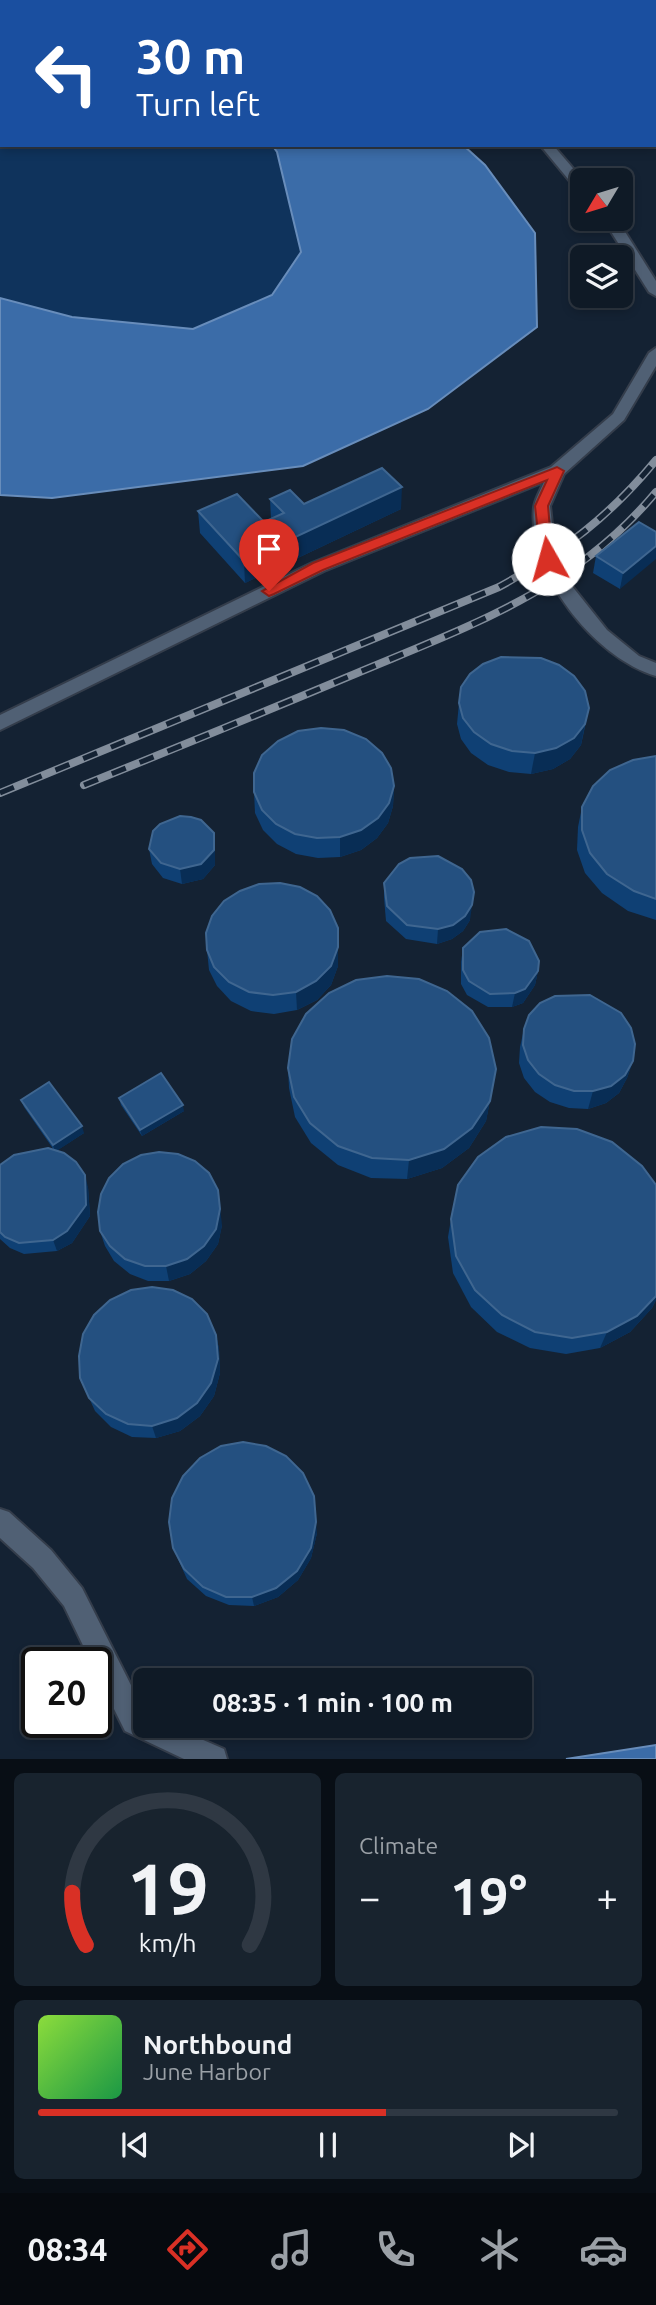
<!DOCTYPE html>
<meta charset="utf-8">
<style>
:root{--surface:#0f1a26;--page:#18232e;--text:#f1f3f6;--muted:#9ba1a7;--line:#2f3843;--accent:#d93025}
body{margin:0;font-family:Ubuntu,sans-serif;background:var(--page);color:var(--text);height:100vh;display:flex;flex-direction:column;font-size:26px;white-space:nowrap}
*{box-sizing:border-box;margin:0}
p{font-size:23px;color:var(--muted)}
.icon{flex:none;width:38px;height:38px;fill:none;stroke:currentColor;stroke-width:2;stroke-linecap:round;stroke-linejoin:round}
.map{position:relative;height:1759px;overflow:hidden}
.details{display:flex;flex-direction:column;gap:14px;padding:14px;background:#080e15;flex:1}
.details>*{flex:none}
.banner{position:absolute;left:0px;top:0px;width:656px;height:147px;box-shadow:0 4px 10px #0003,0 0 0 2px var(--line);background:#1a4fa0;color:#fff;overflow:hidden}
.needle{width:46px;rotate:232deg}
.controls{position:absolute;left:570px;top:168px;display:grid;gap:14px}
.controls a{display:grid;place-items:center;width:63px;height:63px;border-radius:10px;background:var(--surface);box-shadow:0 4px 10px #0003,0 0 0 2px var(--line);font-size:35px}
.speed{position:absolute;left:21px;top:1647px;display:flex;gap:14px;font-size:35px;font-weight:700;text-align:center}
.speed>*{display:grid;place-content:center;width:91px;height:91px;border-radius:50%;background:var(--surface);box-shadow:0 4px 10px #0003,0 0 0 2px var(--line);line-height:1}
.speed .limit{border:4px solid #111;border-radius:10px;background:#fff;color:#111}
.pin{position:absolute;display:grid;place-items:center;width:60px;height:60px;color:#fff;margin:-72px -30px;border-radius:50% 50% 50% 0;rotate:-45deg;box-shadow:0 0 7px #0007}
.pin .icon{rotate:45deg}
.me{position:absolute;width:77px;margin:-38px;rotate:353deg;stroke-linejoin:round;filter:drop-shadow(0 0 5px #0008)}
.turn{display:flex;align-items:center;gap:24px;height:147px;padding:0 21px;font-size:32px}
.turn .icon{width:91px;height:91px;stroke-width:2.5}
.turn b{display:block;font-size:49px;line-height:60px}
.big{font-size:52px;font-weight:700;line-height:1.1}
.details .tile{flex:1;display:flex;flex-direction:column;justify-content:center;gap:10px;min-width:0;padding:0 24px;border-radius:10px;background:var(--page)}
.details .dial{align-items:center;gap:0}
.dial svg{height:182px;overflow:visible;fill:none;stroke:var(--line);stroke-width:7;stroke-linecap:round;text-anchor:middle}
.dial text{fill:var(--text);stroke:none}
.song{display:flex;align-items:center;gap:21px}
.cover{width:84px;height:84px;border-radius:10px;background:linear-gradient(135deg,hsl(90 70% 55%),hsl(140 70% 35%))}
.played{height:7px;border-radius:4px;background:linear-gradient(90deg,var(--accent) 60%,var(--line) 60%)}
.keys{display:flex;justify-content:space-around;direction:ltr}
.heat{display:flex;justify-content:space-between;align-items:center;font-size:38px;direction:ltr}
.details .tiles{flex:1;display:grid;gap:14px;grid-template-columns:1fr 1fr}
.tile:last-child{grid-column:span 2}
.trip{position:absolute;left:133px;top:1668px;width:399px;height:70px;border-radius:10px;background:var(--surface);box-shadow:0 4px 10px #0003,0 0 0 2px var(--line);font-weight:700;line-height:70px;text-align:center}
.dock{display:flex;height:112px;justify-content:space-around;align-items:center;background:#060a0f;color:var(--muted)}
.dock .icon{width:49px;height:49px}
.dock .on{color:var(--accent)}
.dock b{font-size:32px;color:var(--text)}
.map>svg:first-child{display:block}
</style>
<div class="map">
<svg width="656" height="1759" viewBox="0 0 656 1759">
<rect width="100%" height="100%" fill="#142233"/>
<polygon fill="#0f335c" points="0,38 2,145 272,145 277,152 301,252 273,295 193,329 72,317 0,298"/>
<g fill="#3b6ca8" stroke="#688dbb" stroke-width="2">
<polygon points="0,0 298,0 301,2 2,2 0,38"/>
<polygon points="272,145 463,145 485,165 535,233 537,327 428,409 303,466 52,498 0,495 0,298 72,317 193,329 272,295 301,252 277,152"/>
<polygon points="656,1745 656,1759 566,1759"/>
</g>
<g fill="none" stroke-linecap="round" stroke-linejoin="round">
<defs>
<g id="service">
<polygon points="521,0 533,0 520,2"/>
<polygon points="540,145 553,145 583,180 583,192 578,191"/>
<polygon points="603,219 617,219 656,281 656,296 649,292"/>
<path d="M 656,348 L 656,366 L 624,420 L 564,474 L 550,506 L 556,559 L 564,576 L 607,630 L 639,656 L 656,663 L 656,676 C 595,658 527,574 534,507 C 535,499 541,489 544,482 L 324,571 L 0,730 L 0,715 L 312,563 L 551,467 L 613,414 L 649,353 Z"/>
<polygon points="0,1509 9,1512 51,1550 82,1588 145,1713 145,1726 171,1726 224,1749 227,1759 184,1759 125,1731 96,1673 96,1662 91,1662 64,1606 33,1568 0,1538"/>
</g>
</defs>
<use href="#service" stroke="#343d4b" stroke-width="4"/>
<use href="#service" fill="#506074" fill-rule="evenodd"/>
<defs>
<polyline id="rail-far1" points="654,35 656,46"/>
<g id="rail">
<path d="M 84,785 C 173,749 262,713 350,676 C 466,627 573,592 656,492"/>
<path d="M 0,793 L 499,587 C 564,551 609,517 656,460"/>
</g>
</defs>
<use href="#rail-far1" stroke="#828d9b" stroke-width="5"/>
<use href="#rail" stroke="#828d9b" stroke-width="8"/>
<use href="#rail-far1" stroke="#142233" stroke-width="3.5" stroke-dasharray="10" stroke-linecap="butt"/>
<use href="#rail" stroke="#142233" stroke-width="5" stroke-dasharray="15" stroke-linecap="butt"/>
</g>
<g fill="#0f4074">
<polygon points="270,499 304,504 401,509 245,583 200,533 198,511 264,522 271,519"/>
<polygon points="639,522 620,589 593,573 596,556"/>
<polygon points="459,703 589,708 581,745 570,759 553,769 531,774 509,772 488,765 471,753 461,739 457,724"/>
<polygon points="656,756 656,920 628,911 602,893 585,873 577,850 578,827 582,807"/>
<polygon points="394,786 393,806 388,823 377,838 361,850 340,857 318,858 296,854 277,844 263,830 255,813 254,792"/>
<polygon points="215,848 215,865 203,879 182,884 163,878 152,864 149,849"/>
<polygon points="384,883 470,920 463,931 452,939 437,944 406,939 386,921 384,898"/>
<polygon points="463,948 538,971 535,985 523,1003 512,1007 488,1007 467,995 461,984 461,962"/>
<polygon points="207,950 338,966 331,985 317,1000 297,1010 274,1014 251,1011 231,1001 217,986 209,970"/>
<polygon points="524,1029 633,1061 627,1078 619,1093 606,1103 588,1109 569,1108 550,1102 535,1092 524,1078 519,1063 520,1047"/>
<polygon points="288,1068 496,1069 486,1121 469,1148 442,1168 407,1179 371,1178 338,1165 311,1143 295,1117 289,1088"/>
<polygon points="119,1098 184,1111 142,1136 121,1105"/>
<polygon points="21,1100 84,1133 56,1151 88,1187 90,1216 72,1243 57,1251 24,1254 10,1248 0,1239 0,1165 54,1150 24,1107"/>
<polygon points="656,1185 656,1300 652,1308 630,1332 600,1348 566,1354 530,1348 497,1332 471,1307 453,1273 448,1237 451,1219"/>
<polygon points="222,1225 218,1244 206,1261 190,1274 169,1281 148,1281 130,1274 114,1261 105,1246 100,1231"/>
<polygon points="216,1335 219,1349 220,1373 214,1396 200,1416 180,1431 156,1438 132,1437 111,1427 95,1411 80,1378"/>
<polygon points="317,1533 311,1558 298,1580 278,1597 254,1606 229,1605 206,1596 187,1579 173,1548"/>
</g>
<g fill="#082d55">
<polygon points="402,487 401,509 245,583 244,561"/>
<polygon points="656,546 656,559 620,589 623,573"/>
<polygon points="585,724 581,745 570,759 553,769 531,774 535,753"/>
<polygon points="394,786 393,806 388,823 377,838 361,850 340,857 340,837"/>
<polygon points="214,833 215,848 215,865 203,879 182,884 180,869"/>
<polygon points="474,892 470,920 463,931 452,939 437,944 438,929"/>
<polygon points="338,947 338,966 331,985 317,1000 297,1010 296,992"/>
<polygon points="538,971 535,985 523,1003 512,1007 515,993"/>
<polygon points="633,1061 627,1078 619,1093 606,1103 588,1109 593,1091"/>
<polygon points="490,1101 486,1121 469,1148 442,1168 407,1179 409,1160"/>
<polygon points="183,1105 184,1111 142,1136 140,1130"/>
<polygon points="82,1126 84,1133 55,1152 53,1145"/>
<polygon points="85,1175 88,1187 90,1216 72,1243 57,1251 53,1240"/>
<polygon points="218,1190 222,1225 218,1244 206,1261 190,1274 169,1281 166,1266"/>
<polygon points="656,1296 656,1300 652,1308 630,1332 600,1348 607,1332"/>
<polygon points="216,1335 219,1349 220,1373 214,1396 200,1416 180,1431 156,1438 152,1426"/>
<polygon points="316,1522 317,1533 311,1558 298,1580 278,1597 254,1606 252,1597"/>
</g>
<g fill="#245080" stroke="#3f6690" stroke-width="2">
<polygon points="382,468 402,487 244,561 198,511 237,494 264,522 284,513 270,499 290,490 304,504"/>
<polygon points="639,522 656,532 656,546 623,573 596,556"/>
<polygon points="501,657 541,658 559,665 574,676 585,691 589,708 585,724 574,738 556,748 535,753 512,751 491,744 474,732 463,718 459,703 461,687 470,674 483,664"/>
<polygon points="321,728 344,730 366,739 382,753 391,768 394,786 389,803 378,818 361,830 340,837 317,838 295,834 276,824 262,810 254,792 254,773 262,755 278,741 298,731"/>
<polygon points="656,756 656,899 634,891 607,874 590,853 582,830 582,807 593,786 610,770 633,760"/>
<polygon points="180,816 191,817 201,820 214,833 214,850 201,864 180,869 161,863 149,849 153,831 160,824"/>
<polygon points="438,856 462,869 471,880 474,892 472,905 465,916 453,925 438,929 407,925 387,906 384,883 399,864 410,858"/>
<polygon points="280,883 300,887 317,896 330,910 338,928 338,947 331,966 316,981 296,992 273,995 249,992 229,982 214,967 207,950 206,933 212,916 224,901 240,891 259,884"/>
<polygon points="506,929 529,941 539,961 538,971 525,989 515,993 490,994 469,981 463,970 463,948 480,932"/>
<polygon points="387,976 419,979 447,991 472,1011 489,1038 496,1069 490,1101 472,1128 444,1149 409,1160 372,1158 338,1146 310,1123 294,1097 288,1068 292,1039 306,1014 329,993 356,980"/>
<polygon points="590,995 621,1013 631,1028 635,1044 633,1061 625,1075 611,1086 593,1091 574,1091 555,1085 539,1074 528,1060 523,1045 524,1029 529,1015 540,1003 555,996"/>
<polygon points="161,1073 183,1105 140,1130 119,1098"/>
<polygon points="49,1082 82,1126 53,1145 21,1100"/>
<polygon points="541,1127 577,1129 612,1142 642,1166 656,1185 656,1296 637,1316 607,1332 572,1338 535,1332 502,1315 475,1290 456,1256 451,1219 458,1185 478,1157 506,1137"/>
<polygon points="48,1148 64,1153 76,1162 85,1175 86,1205 67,1231 53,1240 19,1243 5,1237 0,1232 0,1165 14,1155"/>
<polygon points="159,1152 178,1154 195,1161 209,1173 218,1190 220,1209 216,1229 204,1246 187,1259 166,1266 145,1266 125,1259 110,1246 100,1231 98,1212 101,1194 109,1178 123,1164 141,1155"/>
<polygon points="152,1287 173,1290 192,1299 207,1314 216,1335 218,1359 211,1383 197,1403 177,1418 152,1426 128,1424 106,1414 89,1398 80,1378 79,1356 83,1334 94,1315 110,1300 131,1290"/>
<polygon points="243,1442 266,1446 286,1456 303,1473 314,1496 316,1522 311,1548 297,1571 276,1588 252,1597 226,1597 203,1587 184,1569 173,1548 169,1522 172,1498 183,1476 200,1458 221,1446"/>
</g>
<polygon fill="#d93025" stroke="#8d1f18" stroke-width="2" points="557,467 564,471 548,506 553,562 543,562 541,559 535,506 547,480 323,570 274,594 269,596 262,591 313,563"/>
</svg>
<div class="controls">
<a><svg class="needle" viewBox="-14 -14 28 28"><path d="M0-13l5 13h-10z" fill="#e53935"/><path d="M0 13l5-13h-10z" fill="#9ba1a7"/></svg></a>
<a><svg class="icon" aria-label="layers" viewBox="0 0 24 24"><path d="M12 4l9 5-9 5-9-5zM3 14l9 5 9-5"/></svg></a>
</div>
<div class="speed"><div class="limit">20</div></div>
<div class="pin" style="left:269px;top:591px;background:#d93025"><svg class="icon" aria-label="arrive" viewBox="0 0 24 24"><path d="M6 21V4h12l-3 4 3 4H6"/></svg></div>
<svg class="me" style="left:548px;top:559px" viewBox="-20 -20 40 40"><circle r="19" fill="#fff"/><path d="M0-13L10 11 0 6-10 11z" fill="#d93025"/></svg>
<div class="trip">08:35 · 1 min · 100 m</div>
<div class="banner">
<div class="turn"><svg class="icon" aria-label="left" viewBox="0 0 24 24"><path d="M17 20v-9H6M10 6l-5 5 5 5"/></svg><div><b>30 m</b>Turn left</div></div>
</div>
</div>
<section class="details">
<div class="tiles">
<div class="tile dial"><svg viewBox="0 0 100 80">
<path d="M14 69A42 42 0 1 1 86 69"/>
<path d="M14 69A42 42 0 0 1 8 46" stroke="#d93025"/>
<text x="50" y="56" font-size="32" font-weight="700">19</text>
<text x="50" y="72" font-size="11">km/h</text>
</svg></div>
<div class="tile"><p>Climate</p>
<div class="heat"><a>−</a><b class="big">19°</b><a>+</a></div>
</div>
<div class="tile">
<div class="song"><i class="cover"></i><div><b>Northbound</b><p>June Harbor</p></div></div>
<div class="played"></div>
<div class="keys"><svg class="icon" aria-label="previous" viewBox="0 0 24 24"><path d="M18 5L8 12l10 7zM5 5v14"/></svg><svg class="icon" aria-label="pause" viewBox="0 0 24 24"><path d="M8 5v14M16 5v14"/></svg><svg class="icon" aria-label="next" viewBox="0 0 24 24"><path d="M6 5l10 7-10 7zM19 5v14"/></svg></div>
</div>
</div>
</section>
<nav class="dock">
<b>08:34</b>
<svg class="icon on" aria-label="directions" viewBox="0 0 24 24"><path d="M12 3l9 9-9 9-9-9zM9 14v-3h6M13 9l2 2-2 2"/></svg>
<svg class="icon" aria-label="music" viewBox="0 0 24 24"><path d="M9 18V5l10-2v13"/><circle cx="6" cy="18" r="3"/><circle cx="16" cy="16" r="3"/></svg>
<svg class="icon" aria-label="phone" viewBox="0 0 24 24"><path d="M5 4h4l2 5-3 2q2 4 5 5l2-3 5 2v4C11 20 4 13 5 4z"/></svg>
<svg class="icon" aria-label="climate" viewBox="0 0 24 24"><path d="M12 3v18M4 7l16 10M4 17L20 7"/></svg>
<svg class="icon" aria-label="car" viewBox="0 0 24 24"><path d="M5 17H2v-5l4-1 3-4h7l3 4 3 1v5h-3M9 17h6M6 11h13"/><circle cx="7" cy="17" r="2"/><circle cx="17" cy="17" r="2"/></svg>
</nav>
